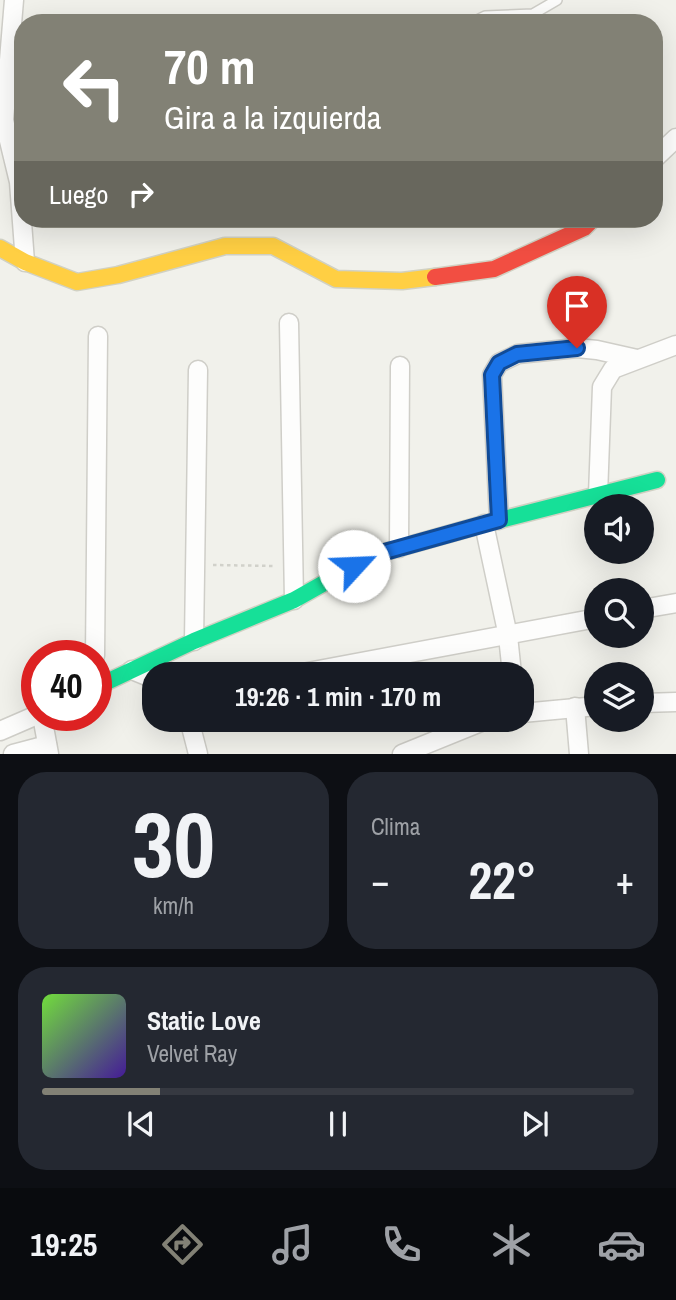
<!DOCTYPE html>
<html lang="es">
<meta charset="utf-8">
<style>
:root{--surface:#171b24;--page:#242831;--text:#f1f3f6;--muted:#9ea1a6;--line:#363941;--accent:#828175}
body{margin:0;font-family:"Archivo Narrow",sans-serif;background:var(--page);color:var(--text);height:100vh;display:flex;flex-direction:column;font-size:26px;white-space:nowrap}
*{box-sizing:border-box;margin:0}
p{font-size:23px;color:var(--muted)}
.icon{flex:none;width:38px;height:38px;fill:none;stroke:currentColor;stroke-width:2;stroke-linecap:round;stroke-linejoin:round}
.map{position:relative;height:754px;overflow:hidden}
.details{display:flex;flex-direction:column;gap:18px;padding:18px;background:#0d0f14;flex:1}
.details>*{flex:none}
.banner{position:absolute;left:14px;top:14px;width:649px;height:214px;border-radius:28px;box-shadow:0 7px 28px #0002;background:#828175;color:#fff;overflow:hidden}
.controls{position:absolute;left:584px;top:494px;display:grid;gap:14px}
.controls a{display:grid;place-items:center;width:70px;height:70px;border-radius:50%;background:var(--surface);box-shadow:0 7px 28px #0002;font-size:35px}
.speed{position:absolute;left:21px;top:640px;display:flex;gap:14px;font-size:35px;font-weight:700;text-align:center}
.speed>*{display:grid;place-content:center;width:91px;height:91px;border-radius:50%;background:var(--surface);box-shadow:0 7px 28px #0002;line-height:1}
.speed .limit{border:10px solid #d22;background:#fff;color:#111}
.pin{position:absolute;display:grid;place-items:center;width:60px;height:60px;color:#fff;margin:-72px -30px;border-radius:50% 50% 50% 0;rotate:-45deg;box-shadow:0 0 7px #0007}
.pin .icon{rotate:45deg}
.me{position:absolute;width:77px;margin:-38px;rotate:65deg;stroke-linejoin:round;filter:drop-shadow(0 0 5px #0008)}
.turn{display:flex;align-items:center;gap:24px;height:147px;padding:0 35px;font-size:32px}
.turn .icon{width:91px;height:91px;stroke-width:2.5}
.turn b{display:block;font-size:49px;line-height:60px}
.then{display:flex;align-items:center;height:66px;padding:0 35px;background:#0003;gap:14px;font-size:26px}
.big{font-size:52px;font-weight:700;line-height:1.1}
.details .tile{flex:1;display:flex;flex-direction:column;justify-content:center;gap:10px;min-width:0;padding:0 24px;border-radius:28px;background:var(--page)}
.details .dial{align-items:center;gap:0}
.dial b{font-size:91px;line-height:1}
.song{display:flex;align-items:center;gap:21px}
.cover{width:84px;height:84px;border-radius:10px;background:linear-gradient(135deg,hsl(100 70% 55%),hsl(260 70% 35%))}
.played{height:7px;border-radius:4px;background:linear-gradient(90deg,var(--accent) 20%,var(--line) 20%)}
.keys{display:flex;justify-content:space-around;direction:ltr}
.heat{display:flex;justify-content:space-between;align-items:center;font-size:38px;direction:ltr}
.details .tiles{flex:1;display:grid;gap:18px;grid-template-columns:1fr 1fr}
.tile:last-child{grid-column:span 2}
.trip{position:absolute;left:142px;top:662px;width:392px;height:70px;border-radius:28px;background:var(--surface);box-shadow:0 7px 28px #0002;font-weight:700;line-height:70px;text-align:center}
.tabs{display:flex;height:112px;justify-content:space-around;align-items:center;background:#090b0e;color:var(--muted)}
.tabs .icon{width:49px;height:49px}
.tabs .current{color:var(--accent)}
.tabs b{font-size:32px;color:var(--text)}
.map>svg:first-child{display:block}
</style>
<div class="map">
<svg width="676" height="754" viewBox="0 0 676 754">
<rect width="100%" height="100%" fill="#f1f1eb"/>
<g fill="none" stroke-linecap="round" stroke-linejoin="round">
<defs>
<polyline id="lane" points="471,23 485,16 533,14 557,0"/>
<g id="street">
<polyline points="14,0 4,120 19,182 25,262"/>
<polyline points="654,159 676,138"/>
<polyline points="289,323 294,600"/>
<polyline points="598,495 602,387 613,369 676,345"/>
<polyline points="499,520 492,375 499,363 518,354 577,348 597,350 637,359"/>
<polyline points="484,524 508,636 512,674"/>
<polyline points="399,548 400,366"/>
<polyline points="642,609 676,603"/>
<polyline points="194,641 198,370"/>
<polyline points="95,656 98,336"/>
<polyline points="132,670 154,679"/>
<polyline points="297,674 597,618"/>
<polyline points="642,703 676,702"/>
<polyline points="575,707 579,754"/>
<polyline points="522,713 597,706"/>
<polyline points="42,716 49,754"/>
<polyline points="189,719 198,754"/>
<polyline points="0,731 37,715"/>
<polyline points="13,754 47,745"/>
<polyline points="402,754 481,722 493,719"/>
</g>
<polyline id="fast" points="96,687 194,641 294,600 374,555 484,524 657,480"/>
<polyline id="slow" points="0,248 25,262 77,282 118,275 225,246 273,246 336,279 402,281 435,277"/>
<polyline id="jam" points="435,277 494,269 584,228 593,219"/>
</defs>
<use href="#lane" stroke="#cfcec8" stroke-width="12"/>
<use href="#street" stroke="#cfcec8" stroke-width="21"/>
<use href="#fast" stroke="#d1d1c3" stroke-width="19"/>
<use href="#slow" stroke="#d1d1c3" stroke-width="19"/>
<use href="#jam" stroke="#d1d1c3" stroke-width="19"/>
<polyline stroke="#d1d1ca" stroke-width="2.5" stroke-dasharray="3.5 3.5" stroke-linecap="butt" points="213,565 276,566"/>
<use href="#lane" stroke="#fdfdfc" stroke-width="9"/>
<use href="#street" stroke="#fdfdfc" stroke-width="18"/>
<use href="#fast" stroke="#16e098" stroke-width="16"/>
<use href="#slow" stroke="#ffcf43" stroke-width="16"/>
<use href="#jam" stroke="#f24e42" stroke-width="16"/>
</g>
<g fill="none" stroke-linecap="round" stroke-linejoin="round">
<defs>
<polyline id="route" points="354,566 374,555 499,520 492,375 499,363 517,354 577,348"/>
</defs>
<use href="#route" stroke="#114b97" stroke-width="18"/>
<use href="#route" stroke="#1a73e8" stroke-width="12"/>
</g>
</svg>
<div class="controls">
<a><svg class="icon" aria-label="sound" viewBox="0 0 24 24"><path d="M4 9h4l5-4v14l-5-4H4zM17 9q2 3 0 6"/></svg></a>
<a><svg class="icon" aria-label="search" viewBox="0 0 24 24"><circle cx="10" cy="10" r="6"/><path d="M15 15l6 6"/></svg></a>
<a><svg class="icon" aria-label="layers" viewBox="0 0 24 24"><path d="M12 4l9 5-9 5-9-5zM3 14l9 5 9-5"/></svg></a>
</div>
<div class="speed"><div class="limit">40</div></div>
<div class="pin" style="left:577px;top:348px;background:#d93025"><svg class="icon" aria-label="arrive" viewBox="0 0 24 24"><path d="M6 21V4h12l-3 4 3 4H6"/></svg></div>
<svg class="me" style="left:354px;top:566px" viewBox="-20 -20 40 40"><circle r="19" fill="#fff"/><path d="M0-13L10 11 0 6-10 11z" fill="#1a73e8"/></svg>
<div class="trip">19:26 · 1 min · 170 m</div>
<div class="banner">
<div class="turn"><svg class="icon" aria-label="left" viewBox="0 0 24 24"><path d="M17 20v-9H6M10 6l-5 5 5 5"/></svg><div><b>70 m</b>Gira a la izquierda</div></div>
<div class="then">Luego<svg class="icon" aria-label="right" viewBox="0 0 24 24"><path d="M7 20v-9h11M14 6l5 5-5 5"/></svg></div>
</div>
</div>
<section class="details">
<div class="tiles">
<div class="tile dial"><b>30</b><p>km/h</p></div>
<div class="tile"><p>Clima</p>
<div class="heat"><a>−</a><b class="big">22°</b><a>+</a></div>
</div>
<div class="tile">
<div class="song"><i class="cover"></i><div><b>Static Love</b><p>Velvet Ray</p></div></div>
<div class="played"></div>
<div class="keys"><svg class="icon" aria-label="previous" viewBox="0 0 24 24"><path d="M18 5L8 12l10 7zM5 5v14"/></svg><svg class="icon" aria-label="pause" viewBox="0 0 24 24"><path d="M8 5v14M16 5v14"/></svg><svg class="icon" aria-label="next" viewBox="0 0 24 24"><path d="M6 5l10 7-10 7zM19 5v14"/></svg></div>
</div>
</div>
</section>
<nav class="tabs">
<b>19:25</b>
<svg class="icon current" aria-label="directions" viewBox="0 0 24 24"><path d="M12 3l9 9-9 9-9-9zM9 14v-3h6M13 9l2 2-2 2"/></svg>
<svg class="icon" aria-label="music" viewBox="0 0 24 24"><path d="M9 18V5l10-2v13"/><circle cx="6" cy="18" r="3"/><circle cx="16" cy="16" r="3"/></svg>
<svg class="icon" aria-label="phone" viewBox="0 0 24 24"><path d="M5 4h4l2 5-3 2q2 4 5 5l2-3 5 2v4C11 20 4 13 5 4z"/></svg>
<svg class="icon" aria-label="climate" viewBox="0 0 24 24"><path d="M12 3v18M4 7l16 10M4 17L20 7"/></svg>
<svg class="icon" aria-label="car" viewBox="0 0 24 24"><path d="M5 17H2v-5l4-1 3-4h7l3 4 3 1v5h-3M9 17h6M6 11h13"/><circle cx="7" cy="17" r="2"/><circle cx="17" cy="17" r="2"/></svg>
</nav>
